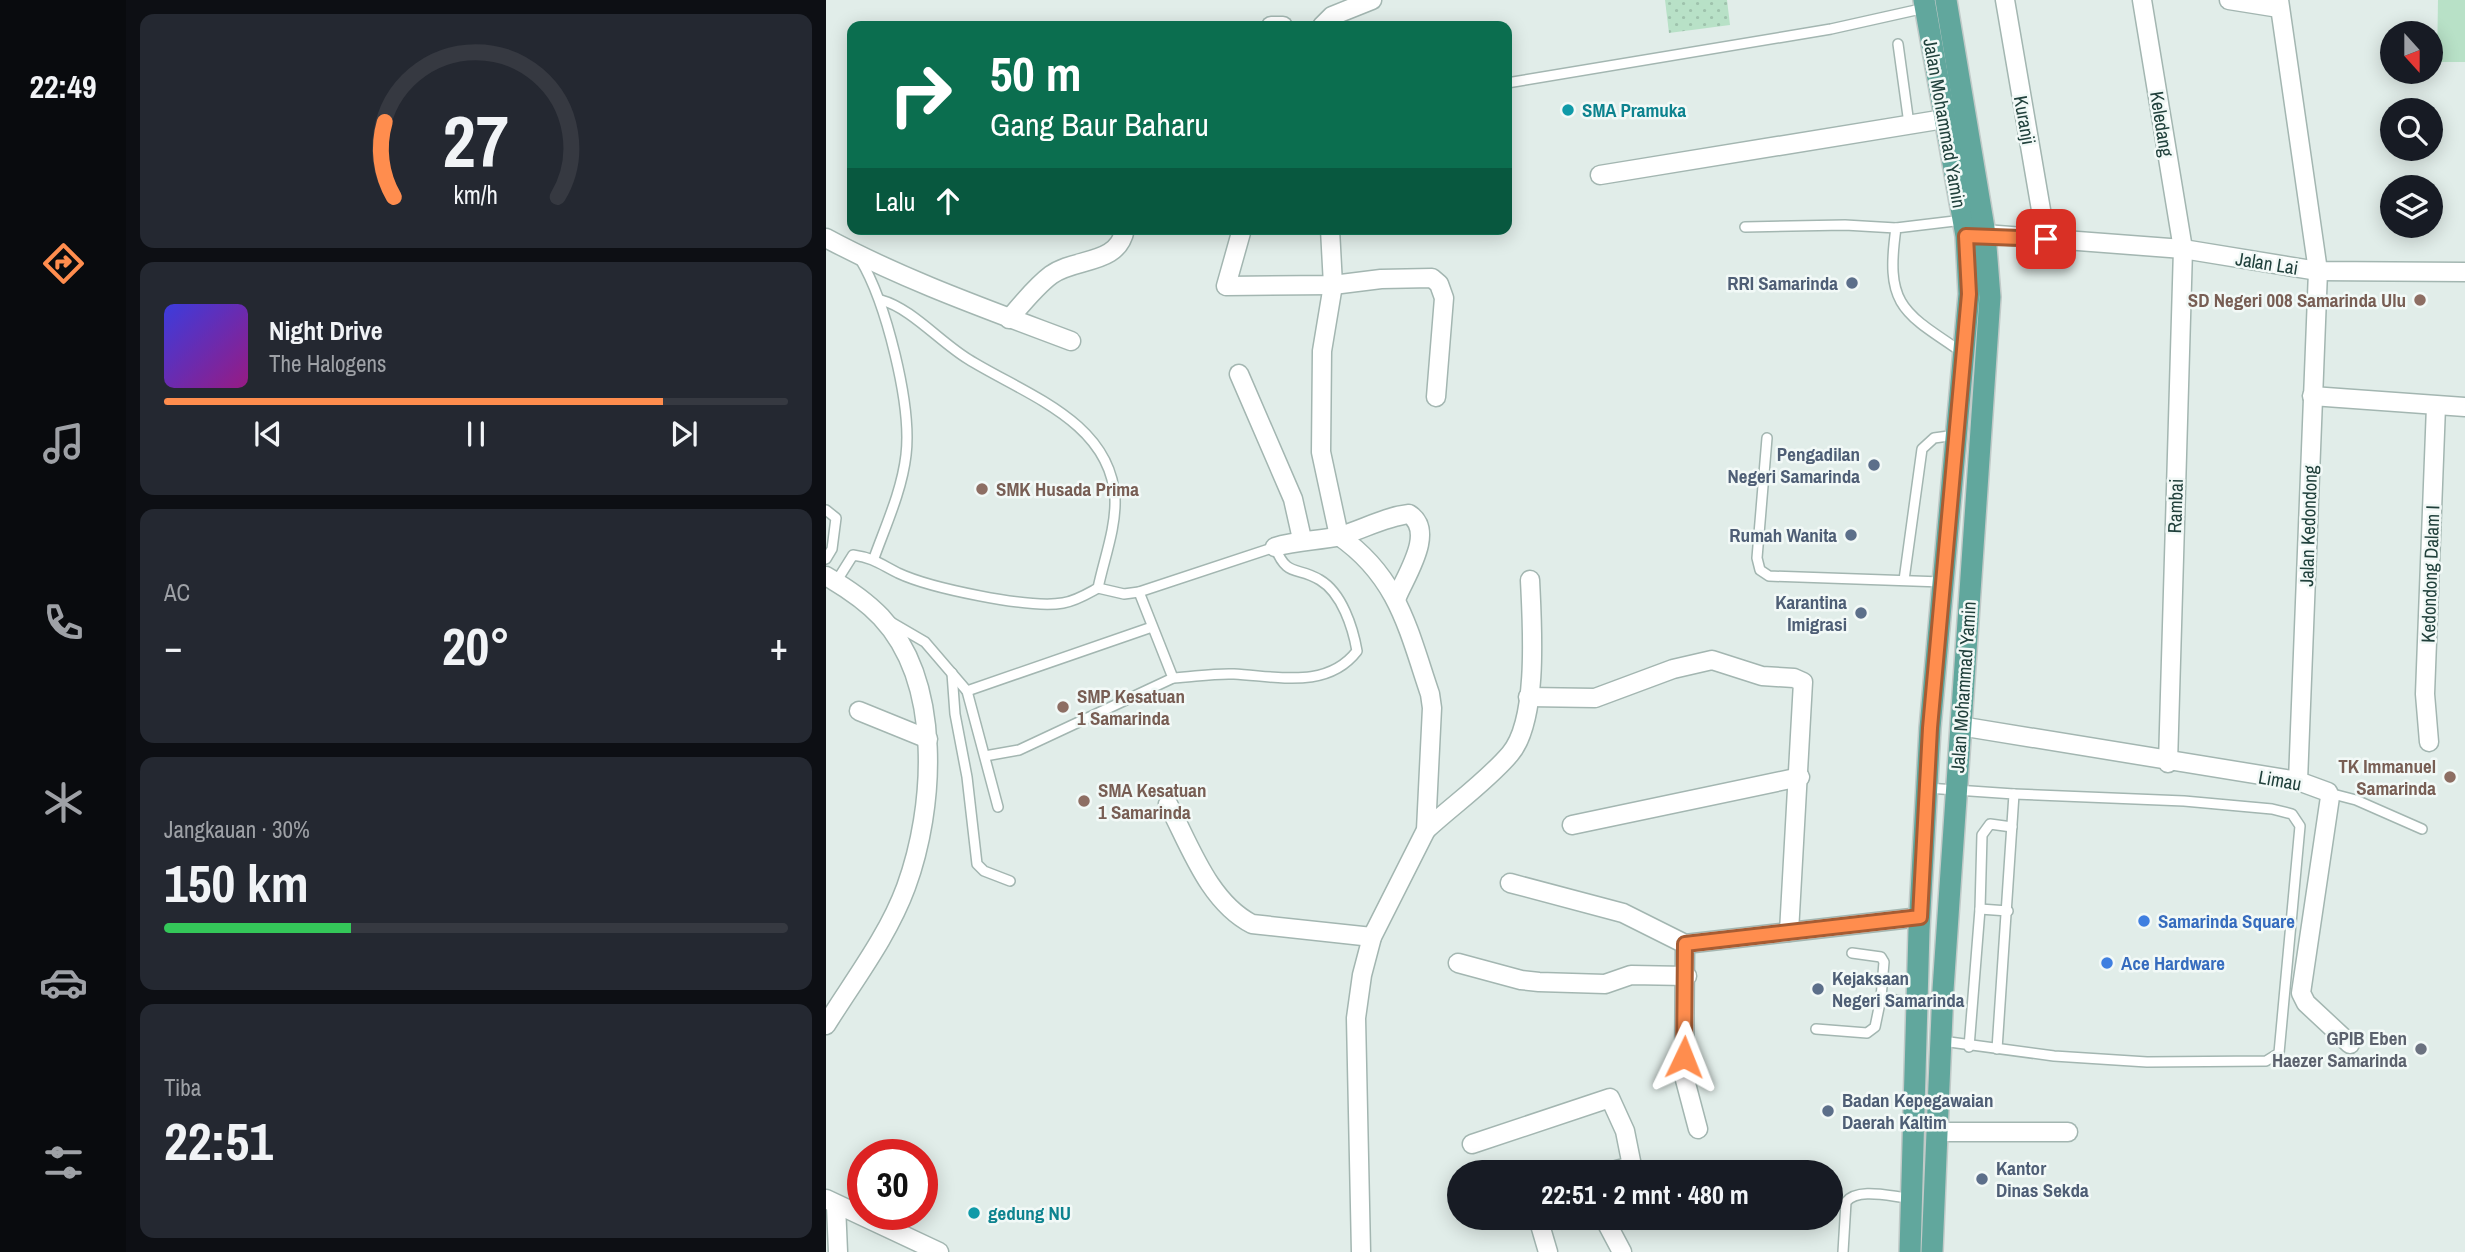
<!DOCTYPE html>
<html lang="id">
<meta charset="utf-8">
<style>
:root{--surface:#171b24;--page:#242831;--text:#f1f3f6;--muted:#9ea1a6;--line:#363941;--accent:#ff8d4e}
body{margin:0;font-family:"Archivo Narrow",sans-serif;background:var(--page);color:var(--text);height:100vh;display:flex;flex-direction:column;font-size:26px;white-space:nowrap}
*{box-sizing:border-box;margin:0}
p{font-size:23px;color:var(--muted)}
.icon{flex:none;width:38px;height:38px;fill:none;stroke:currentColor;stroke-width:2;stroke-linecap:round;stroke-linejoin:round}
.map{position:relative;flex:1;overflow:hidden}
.details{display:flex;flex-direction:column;gap:14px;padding:14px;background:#0d0f14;width:700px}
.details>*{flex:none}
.top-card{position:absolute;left:21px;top:21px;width:665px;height:214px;border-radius:14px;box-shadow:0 4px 18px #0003;background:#0b6e4f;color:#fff;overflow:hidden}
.needle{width:46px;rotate:159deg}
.tools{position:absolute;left:1554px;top:21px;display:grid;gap:14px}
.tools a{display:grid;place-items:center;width:63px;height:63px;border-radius:50%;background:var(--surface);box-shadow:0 4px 18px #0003;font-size:35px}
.speed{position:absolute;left:21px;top:1139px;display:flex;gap:14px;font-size:35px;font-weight:700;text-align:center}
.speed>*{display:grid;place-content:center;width:91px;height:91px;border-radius:50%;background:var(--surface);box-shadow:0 4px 18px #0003;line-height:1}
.speed .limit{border:10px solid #d22;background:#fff;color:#111}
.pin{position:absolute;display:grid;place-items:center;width:60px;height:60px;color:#fff;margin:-30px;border-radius:14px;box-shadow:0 4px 10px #0006}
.me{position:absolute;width:77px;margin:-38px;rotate:2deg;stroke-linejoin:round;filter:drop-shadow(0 0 5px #0008)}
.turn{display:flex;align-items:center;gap:24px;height:147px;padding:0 28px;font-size:32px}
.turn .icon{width:91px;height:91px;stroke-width:2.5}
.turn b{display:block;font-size:49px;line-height:60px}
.then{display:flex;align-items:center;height:66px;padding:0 28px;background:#0003;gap:14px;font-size:26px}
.big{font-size:52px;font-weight:800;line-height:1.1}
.details .widget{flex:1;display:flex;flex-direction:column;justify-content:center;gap:10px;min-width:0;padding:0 24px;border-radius:14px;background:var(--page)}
.details .dial{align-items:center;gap:0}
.dial svg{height:182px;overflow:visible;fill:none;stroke:var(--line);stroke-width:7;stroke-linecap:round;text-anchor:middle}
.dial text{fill:var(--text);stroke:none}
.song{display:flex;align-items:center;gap:21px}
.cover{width:84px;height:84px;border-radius:10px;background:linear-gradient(135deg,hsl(240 70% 55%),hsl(310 70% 35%))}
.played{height:7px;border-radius:4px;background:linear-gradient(90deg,var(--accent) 80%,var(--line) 80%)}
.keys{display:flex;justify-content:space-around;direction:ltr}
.heat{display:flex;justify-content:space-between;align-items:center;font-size:38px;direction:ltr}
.charge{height:10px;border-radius:5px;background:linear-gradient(90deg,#34c759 30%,var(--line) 0)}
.trip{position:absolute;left:621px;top:1160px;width:396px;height:70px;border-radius:35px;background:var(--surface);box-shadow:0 4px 18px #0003;font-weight:800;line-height:70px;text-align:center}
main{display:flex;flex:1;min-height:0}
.tabs{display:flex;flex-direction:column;width:126px;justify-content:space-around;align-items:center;background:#090b0e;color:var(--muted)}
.tabs .icon{width:49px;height:49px}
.tabs .selected{color:var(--accent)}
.tabs b{font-size:32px;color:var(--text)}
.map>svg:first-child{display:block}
</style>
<main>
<nav class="tabs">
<b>22:49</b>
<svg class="icon selected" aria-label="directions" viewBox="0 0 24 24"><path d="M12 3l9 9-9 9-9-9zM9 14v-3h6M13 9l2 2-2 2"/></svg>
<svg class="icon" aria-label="music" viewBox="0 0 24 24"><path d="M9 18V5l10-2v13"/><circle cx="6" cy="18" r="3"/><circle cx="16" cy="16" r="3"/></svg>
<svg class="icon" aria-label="phone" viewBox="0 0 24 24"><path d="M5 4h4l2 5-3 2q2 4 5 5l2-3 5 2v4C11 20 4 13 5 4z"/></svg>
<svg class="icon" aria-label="climate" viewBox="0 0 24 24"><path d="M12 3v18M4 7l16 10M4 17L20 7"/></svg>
<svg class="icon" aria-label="car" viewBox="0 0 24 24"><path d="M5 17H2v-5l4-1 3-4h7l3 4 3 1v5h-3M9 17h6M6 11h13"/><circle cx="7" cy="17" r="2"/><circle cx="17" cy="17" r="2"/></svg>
<svg class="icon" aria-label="filters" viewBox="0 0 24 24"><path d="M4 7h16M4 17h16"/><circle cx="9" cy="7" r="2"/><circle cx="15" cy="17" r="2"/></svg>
</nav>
<section class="details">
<div class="widget dial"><svg viewBox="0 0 100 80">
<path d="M14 69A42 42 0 1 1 86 69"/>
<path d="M14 69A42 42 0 0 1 10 36" stroke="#ff8d4e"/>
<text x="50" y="56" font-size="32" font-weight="700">27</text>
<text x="50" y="72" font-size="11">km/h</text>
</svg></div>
<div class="widget">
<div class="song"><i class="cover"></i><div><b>Night Drive</b><p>The Halogens</p></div></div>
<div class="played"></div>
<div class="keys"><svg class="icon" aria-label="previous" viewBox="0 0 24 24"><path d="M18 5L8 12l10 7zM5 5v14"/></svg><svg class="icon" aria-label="pause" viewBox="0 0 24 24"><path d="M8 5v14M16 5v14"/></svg><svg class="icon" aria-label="next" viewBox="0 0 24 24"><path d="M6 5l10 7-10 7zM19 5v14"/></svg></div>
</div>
<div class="widget"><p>AC</p>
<div class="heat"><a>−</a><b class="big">20°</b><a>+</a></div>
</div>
<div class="widget"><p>Jangkauan · 30%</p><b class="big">150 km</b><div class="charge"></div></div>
<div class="widget"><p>Tiba</p><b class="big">22:51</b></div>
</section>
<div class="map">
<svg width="1639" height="1252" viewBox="0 0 1639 1252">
<defs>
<pattern id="park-dots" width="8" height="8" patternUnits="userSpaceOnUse" patternTransform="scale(1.75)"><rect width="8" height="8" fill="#b8e1c7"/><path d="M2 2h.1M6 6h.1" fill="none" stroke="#9ec2ac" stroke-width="1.8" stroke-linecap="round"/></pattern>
</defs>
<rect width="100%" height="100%" fill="#e1ede9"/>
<polygon fill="url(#park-dots)" points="839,0 901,0 904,25 843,33"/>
<polygon fill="#b8e1c7" points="1612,0 1639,0 1639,62 1611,62"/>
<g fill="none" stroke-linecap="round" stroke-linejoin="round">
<defs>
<g id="lane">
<polyline points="1072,44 1083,124"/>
<polyline points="681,83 1005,29 1099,8"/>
<polyline points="919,227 1019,225 1070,228"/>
<path d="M 34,259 C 60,302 86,405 80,455 C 76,490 60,525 48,558"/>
<path d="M 1136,352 C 1076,312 1059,305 1070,228 L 1137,220"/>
<polyline points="941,438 931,558 934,570 943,576 1116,582"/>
<polyline points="0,510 10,518 6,549 0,559"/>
<polyline points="1078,580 1096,449 1108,438 1130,435"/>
<path d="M 10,582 L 27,555 C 48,558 54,564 72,573 C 104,588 203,609 237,603 C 250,601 261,594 272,588 C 278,559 290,528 289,499 C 285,421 198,394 142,359 C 114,342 85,308 55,300"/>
<path d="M 272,588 L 298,594 L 313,592 L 449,547 C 461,578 471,566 494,580 C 516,593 527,628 531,651 C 501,690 450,676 408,674 C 388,673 367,677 347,678"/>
<polyline points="63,621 99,642 141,691 326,627"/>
<polyline points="126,673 129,714 141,777 151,864 158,871 184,881"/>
<polyline points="141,691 172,807"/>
<polyline points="159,756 193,750 347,678 313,592"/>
<polyline points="1101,788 1188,794 1171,1049"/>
<polyline points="1503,793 1530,800 1596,829"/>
<polyline points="1154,909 1182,911"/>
<polyline points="1026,953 1055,957 1058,962 1055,998"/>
<polyline points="990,1029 1041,1033 1049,1027 1055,998 1089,1003"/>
<polyline points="1116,1041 1228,1056 1321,1062 1440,1061 1453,1053 1474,826 1466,814 1446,809 1358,801 1188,794"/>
<polyline points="1143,1047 1154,909 1156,835 1164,824 1186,827"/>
<path d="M 1017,1252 L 1020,1202 C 1032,1187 1066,1197 1084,1198"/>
</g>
<g id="street">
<polyline points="1179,0 1220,239"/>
<polyline points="1316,0 1357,249 1342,763"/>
<polyline points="1403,0 1453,8"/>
<polyline points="1453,0 1492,271 1472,781"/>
<polyline points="445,26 457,26"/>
<polyline points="496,26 506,16 546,0"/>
<polyline points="774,175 1118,119"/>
<polyline points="416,229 400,286 507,285 555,279 606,278 613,284 618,298 610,397"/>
<path d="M 504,229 L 507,285 L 496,351 L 495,452 L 513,536 C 572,577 582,629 604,694 L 606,708 L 600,830 L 546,937 L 536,975 L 530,1018 L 535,1252"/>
<polyline points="1159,234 1357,249 1492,271 1639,272"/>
<path d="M 0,238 C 78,280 163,310 245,341"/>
<path d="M 183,319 C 196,304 209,287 225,275 C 250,257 292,266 299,229"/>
<polyline points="413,374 467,499 476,539"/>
<polyline points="1486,396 1639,407"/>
<path d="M 449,547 C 472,540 493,541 514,536 C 538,529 558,517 583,514 C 610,531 580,575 571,597"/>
<path d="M 0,576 C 19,587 40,601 55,617 C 117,683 109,808 80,887 C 62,936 28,980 0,1025"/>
<polyline points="702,697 769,698 847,669 886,660 936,676 968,678 977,682 963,932"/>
<polyline points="33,711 102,739"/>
<polyline points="1134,726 1472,781 1502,792 1504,797 1475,993 1480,1003 1524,1044"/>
<polyline points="1603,742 1599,694 1610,406"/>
<path d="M 342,804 C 364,846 383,902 426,924 L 546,937"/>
<polyline points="746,825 974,777"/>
<path d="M 600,830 C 627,805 660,782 684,754 C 713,720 706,623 704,580"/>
<polyline points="684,883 797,913 859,944 1094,917"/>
<polyline points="859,944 858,1076 872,1129"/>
<polyline points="632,963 695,980 713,982 779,984 805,975 861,976"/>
<polyline points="1112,1132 1242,1132"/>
<polyline points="646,1144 784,1098 799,1131 806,1166 783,1172"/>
<polyline points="0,1199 113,1252"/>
<polyline points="10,1205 12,1252"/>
<polyline points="712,1218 722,1252"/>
<polyline points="778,1218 796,1252"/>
</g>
<g id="primary">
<polyline points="1084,1252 1093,930 1104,728 1143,294 1140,236 1098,0"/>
<polyline points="1106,1252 1117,990 1164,297 1159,234 1120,0"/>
</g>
</defs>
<use href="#lane" stroke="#a3b6b1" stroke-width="12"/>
<use href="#street" stroke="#a3b6b1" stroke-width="21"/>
<use href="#primary" stroke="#c1cac8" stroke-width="24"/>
<use href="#lane" stroke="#fff" stroke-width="9"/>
<use href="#street" stroke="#fff" stroke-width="18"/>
<use href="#primary" stroke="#61a79d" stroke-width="21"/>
</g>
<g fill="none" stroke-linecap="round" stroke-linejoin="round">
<defs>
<polyline id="route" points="858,1057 859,944 1094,917 1104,728 1143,294 1140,236 1220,239"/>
</defs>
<use href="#route" stroke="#a65c33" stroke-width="18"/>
<use href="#route" stroke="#ff8d4e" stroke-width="12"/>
</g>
<g fill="#0f9aa8" stroke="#f2f9f7" stroke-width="2.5">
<circle cx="742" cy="110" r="7"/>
<circle cx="148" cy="1213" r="7"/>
</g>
<g fill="#5c6f8a" stroke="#f2f9f7" stroke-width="2.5">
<circle cx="1026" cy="283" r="7"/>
<circle cx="1048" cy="465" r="7"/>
<circle cx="1025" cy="535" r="7"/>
<circle cx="1035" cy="613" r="7"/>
<circle cx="992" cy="989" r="7"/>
<circle cx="1002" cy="1111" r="7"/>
<circle cx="1156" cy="1179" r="7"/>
</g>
<g fill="#8d6e63" stroke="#f2f9f7" stroke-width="2.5">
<circle cx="1594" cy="300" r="7"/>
<circle cx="156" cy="489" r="7"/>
<circle cx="237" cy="707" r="7"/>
<circle cx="1624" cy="777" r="7"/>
<circle cx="258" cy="801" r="7"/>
</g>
<g fill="#3f7fe0" stroke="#f2f9f7" stroke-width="2.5">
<circle cx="1318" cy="921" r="7"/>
<circle cx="1281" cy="963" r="7"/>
</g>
<circle fill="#6b7280" stroke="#f2f9f7" stroke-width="2.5" cx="1595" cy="1049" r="7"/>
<g text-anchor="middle" stroke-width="5" stroke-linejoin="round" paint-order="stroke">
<g font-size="19" font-weight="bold" fill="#0d838f" stroke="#f2f9f7" text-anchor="start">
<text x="756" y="117">SMA Pramuka</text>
<text x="162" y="1220">gedung NU</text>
</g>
<g font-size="19" fill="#20403b" stroke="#f2f9f7">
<text transform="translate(1199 120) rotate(80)" y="7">Kuranji</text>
<text transform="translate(1119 123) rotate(80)" y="7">Jalan Mohammad Yamin</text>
<text transform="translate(1336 124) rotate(81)" y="7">Keledang</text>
<text transform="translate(1441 263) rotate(9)" y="7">Jalan Lai</text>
<text transform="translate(1349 506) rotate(-88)" y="7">Rambai</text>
<text transform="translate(1482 526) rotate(-88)" y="7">Jalan Kedondong</text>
<text transform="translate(1604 574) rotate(-88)" y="7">Kedondong Dalam I</text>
<text transform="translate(1137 687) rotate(-86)" y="7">Jalan Mohammad Yamin</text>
<text transform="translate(1454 780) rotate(10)" y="7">Limau</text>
</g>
<g font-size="19" font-weight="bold" fill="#4e5e75" stroke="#f2f9f7" text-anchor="end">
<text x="1012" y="290">RRI Samarinda</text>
<text x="1034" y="461">Pengadilan<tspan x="1034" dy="22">Negeri Samarinda</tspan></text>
<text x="1011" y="542">Rumah Wanita</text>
<text x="1021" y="609">Karantina<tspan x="1021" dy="22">Imigrasi</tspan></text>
<text x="1006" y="985" text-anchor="start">Kejaksaan<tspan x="1006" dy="22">Negeri Samarinda</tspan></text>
<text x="1016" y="1107" text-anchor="start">Badan Kepegawaian<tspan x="1016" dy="22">Daerah Kaltim</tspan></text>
<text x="1170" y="1175" text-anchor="start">Kantor<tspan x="1170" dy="22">Dinas Sekda</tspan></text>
</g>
<g font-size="19" font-weight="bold" fill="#785e54" stroke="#f2f9f7" text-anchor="start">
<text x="1580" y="307" text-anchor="end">SD Negeri 008 Samarinda Ulu</text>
<text x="170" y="496">SMK Husada Prima</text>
<text x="251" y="703">SMP Kesatuan<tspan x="251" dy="22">1 Samarinda</tspan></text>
<text x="1610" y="773" text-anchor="end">TK Immanuel<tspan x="1610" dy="22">Samarinda</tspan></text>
<text x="272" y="797">SMA Kesatuan<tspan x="272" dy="22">1 Samarinda</tspan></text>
</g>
<g font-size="19" font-weight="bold" fill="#366cbe" stroke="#f2f9f7" text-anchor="start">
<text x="1332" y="928">Samarinda Square</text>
<text x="1295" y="970">Ace Hardware</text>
</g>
<g font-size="19" font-weight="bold" fill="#5b616d" stroke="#f2f9f7" text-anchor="end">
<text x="1581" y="1045">GPIB Eben<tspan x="1581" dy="22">Haezer Samarinda</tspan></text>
</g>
</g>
</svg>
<div class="tools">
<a><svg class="needle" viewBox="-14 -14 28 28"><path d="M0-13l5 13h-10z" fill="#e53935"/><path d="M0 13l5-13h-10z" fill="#9ea1a6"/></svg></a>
<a><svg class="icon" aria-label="search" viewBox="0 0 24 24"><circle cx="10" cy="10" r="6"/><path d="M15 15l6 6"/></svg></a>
<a><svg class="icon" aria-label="layers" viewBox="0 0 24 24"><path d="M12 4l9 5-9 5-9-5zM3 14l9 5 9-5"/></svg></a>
</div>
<div class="speed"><div class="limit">30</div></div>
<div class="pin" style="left:1220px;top:239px;background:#d93025"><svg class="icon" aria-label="arrive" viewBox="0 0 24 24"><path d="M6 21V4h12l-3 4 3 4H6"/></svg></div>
<svg class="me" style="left:858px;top:1057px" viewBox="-20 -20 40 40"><path d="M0-17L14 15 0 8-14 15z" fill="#ff8d4e" stroke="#fff" stroke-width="4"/></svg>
<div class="trip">22:51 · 2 mnt · 480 m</div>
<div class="top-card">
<div class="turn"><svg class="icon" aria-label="right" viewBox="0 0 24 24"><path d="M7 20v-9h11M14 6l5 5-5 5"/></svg><div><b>50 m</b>Gang Baur Baharu</div></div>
<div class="then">Lalu<svg class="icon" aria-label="ahead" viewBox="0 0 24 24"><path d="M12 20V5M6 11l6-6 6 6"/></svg></div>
</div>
</div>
</main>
